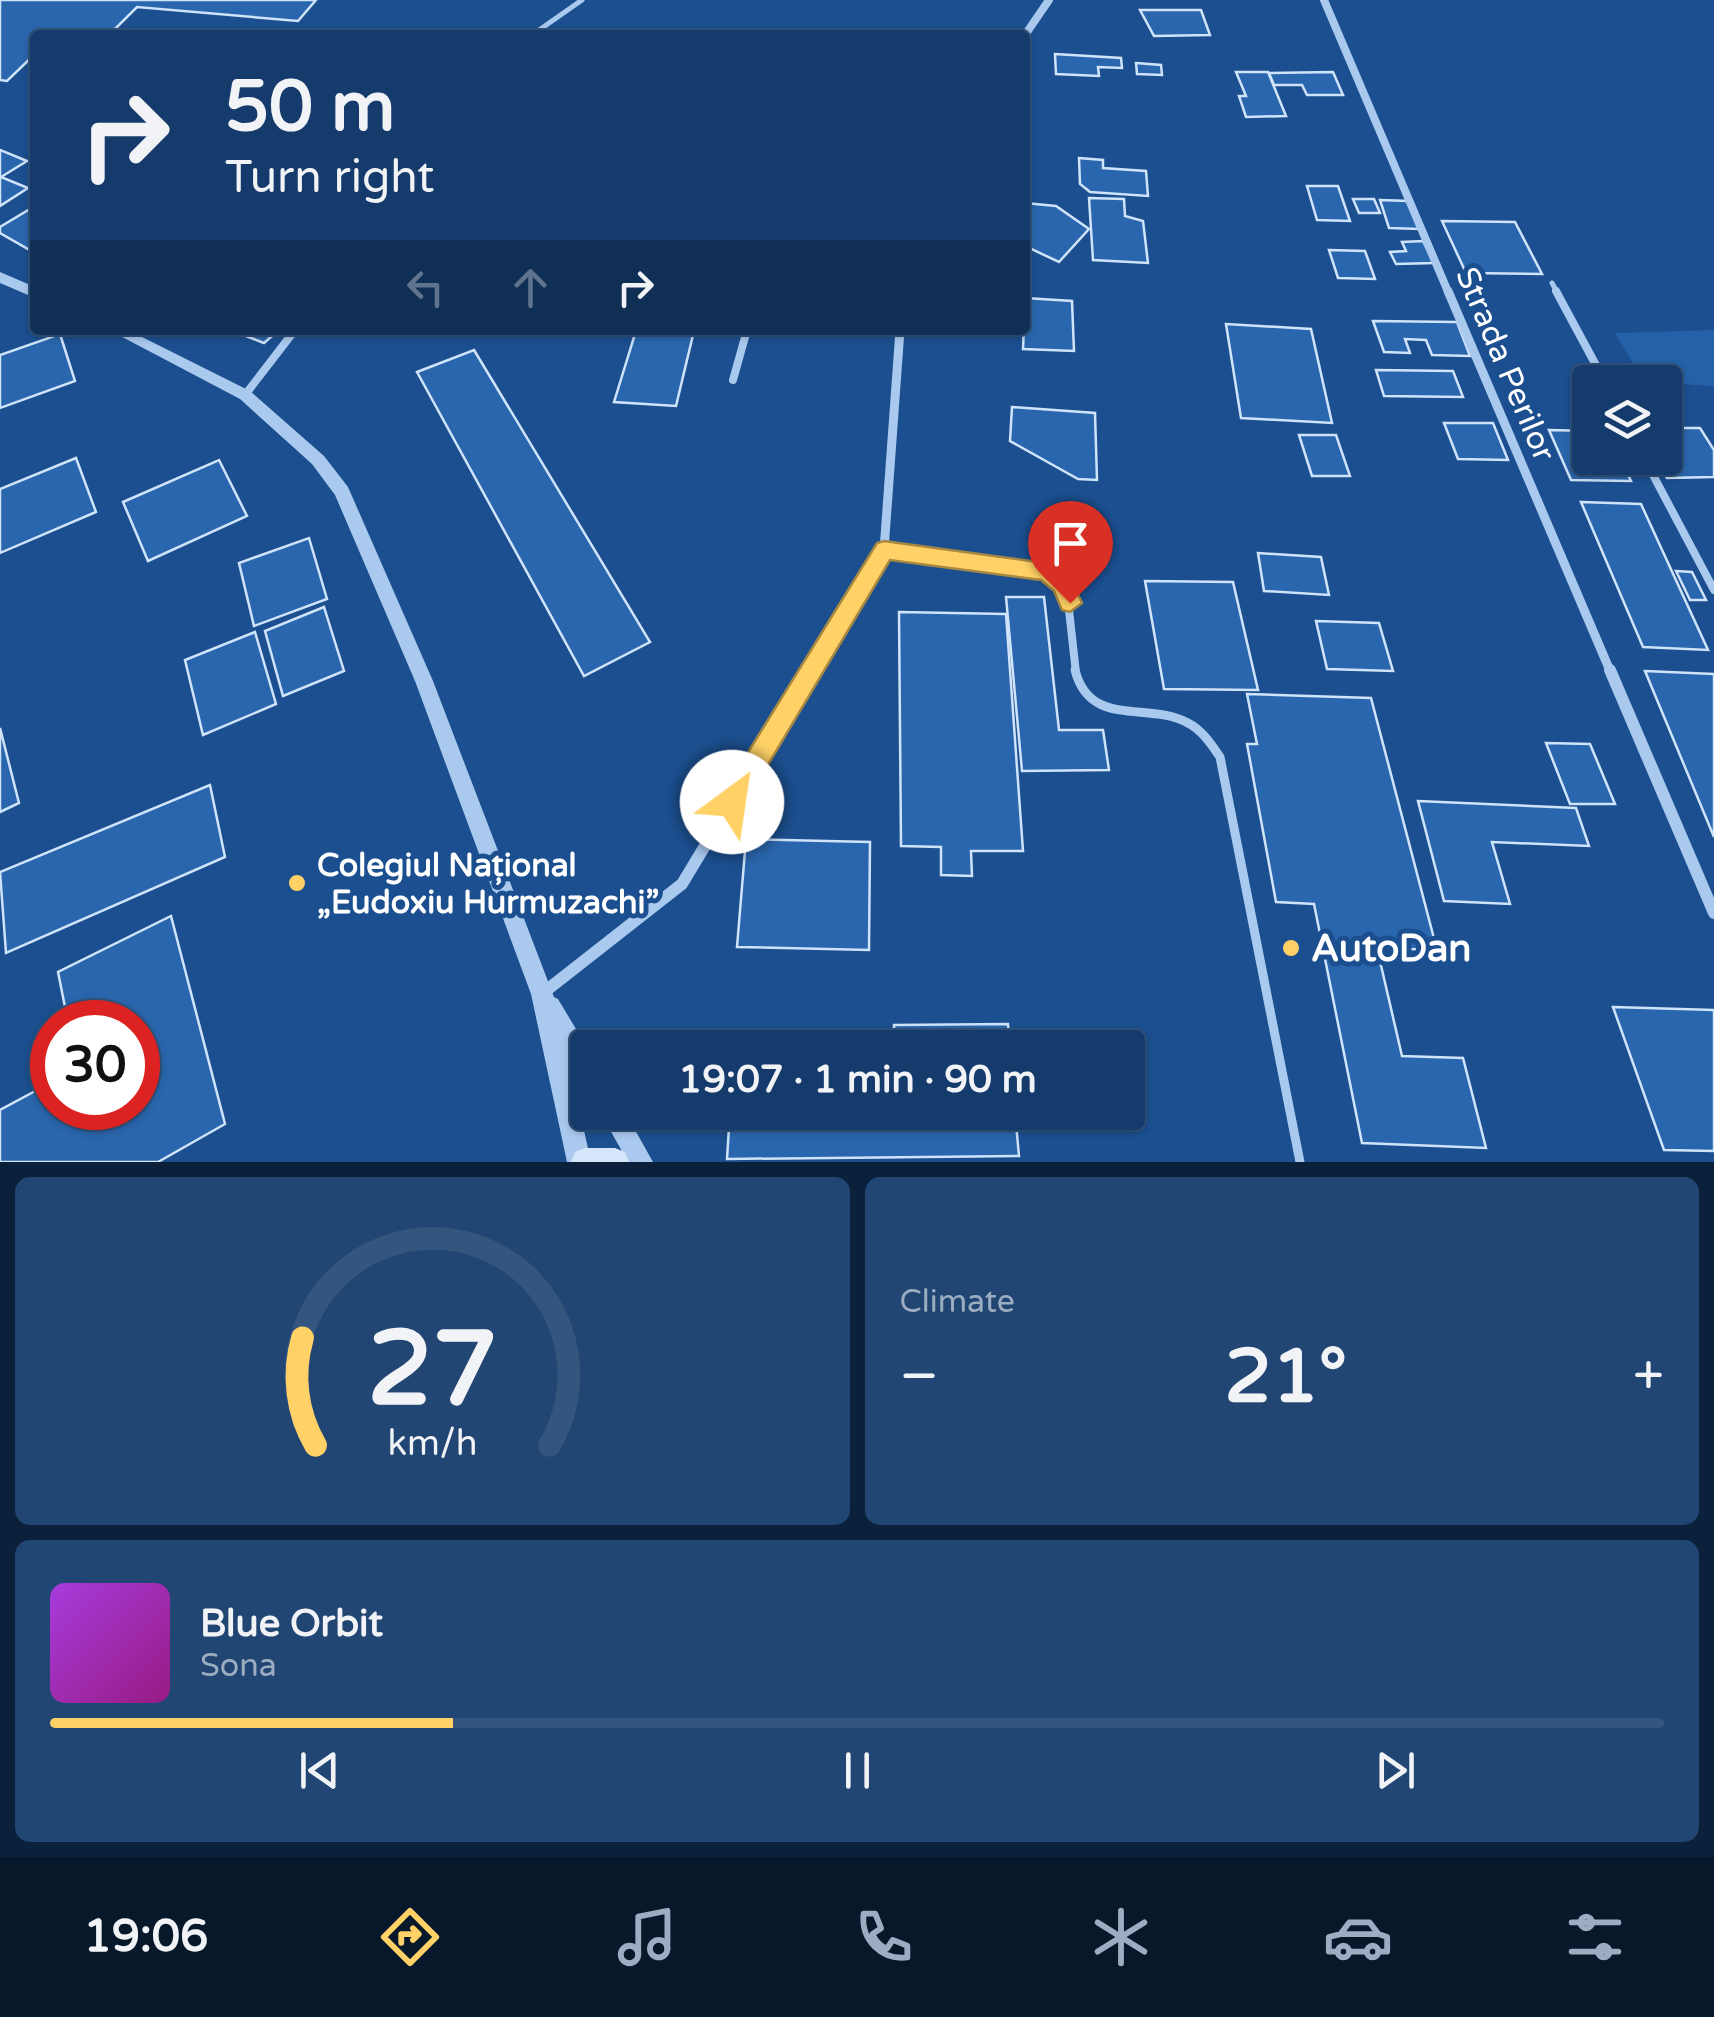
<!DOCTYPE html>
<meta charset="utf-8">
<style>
:root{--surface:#143b6b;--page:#214673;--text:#f1f3f6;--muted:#9dadc1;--line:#33557e;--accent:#ffd166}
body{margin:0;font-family:"Varela Round",sans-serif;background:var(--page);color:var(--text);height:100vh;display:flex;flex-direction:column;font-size:38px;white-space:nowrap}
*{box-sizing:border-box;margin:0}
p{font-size:32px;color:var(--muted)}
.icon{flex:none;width:55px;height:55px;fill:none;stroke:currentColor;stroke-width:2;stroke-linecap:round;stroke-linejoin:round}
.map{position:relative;height:1162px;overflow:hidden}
.details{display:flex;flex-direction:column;gap:15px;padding:15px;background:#0b203b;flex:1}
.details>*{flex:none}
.banner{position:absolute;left:30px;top:30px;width:1000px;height:305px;border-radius:10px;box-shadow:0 2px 8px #0004,0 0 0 2px var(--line);background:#143b6b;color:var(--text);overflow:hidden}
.controls{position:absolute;left:1572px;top:365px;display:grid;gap:20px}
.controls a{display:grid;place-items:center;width:110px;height:110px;border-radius:10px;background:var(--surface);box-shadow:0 2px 8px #0004,0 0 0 2px var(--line);font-size:50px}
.speed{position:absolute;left:30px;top:1000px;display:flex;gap:20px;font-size:50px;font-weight:700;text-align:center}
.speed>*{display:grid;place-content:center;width:130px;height:130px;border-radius:50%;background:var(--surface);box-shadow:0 2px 8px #0004,0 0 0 2px var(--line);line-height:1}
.speed .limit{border:15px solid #d22;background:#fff;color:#111}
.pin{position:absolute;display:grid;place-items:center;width:85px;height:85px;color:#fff;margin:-102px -42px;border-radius:50% 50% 50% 0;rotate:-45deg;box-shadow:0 0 10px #0007}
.pin .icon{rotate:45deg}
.me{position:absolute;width:110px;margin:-55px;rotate:31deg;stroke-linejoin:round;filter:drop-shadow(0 0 8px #0008)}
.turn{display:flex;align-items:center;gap:35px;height:210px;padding:0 30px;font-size:45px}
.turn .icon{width:130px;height:130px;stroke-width:2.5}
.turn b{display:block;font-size:70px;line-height:85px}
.lanes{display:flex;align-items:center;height:95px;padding:0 30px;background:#0003;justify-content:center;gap:50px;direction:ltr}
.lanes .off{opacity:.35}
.big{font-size:75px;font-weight:700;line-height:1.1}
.details .card{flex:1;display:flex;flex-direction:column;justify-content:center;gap:15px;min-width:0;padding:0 35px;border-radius:15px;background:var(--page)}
.details .dial{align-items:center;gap:0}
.dial svg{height:260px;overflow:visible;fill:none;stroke:var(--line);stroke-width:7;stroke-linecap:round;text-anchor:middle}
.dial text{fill:var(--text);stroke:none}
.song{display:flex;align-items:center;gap:30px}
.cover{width:120px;height:120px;border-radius:15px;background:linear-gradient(135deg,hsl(280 70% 55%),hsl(310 70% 35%))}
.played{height:10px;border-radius:5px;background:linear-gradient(90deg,var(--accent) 25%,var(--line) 25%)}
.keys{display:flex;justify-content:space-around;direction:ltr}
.heat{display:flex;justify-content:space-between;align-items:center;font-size:55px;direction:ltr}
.details .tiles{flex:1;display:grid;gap:15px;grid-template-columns:1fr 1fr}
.card:last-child{grid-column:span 2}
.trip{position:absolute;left:570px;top:1030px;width:575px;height:100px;border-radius:10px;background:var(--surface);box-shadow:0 2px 8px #0004,0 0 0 2px var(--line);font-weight:700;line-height:100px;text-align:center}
.tabs{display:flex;height:160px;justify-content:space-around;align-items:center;background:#08182b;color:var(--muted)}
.tabs .icon{width:70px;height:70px}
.tabs .on{color:var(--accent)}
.tabs b{font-size:45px;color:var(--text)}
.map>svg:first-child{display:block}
</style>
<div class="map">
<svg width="1714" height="1162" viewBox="0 0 1714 1162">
<rect width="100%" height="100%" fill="#1b4f8f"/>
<polygon fill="#2461a8" points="1714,330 1714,386 1644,382 1615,333"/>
<g fill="#2a66ad" stroke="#cfe3fa" stroke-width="2.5">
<polygon points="0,0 316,0 298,21 137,7 109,35 35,35 35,54 7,81 0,80"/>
<polygon points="1140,10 1201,10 1210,35 1154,36"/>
<polygon points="1055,54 1121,58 1122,68 1098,67 1099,76 1056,74"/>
<polygon points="1136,63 1161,65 1162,75 1137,74"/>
<polygon points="1236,72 1268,72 1286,116 1246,117 1239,96 1246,96"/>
<polygon points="1333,72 1343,95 1307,95 1302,85 1274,85 1269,73"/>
<polygon points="0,150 27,161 1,177 28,188 0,206"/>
<polygon points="1079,158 1103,160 1103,168 1146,171 1148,196 1090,192 1080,184"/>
<polygon points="1307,186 1338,186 1350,221 1317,220"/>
<polygon points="1089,198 1124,199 1125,216 1143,221 1148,263 1093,260"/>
<polygon points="1353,199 1374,199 1380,213 1359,213"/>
<polygon points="1380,200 1409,201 1419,229 1389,228"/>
<polygon points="1025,203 1056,206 1089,229 1059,262 1025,246"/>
<polygon points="35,206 35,253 0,233 0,227"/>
<polygon points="1442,221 1515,222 1542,274 1466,273"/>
<polygon points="1423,241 1434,263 1396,264 1390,252 1406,251 1402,242"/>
<polygon points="1329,250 1365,251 1375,279 1338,278"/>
<polygon points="1025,298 1072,301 1074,351 1023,349"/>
<polygon points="1373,321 1457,322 1470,356 1432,355 1426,340 1405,339 1410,353 1384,352"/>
<polygon points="1226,324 1311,329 1332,423 1241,418"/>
<polygon points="230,330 279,330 264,343"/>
<polygon points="60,334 75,381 0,408 0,355"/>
<polygon points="635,334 693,335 676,406 614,402"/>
<polygon points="474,350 650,642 584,676 417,372"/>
<polygon points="1376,370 1453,371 1463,397 1384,396"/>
<polygon points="1012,407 1095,413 1097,480 1078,479 1010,441"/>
<polygon points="1444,423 1493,423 1508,460 1458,459"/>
<polygon points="1665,428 1700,428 1714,450 1714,477 1667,478 1655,458 1665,458"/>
<polygon points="1549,430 1590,431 1590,458 1620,458 1631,481 1571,480"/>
<polygon points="1299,435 1336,435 1350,476 1312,476"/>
<polygon points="76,458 96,512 0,553 0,489"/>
<polygon points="219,460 247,516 148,561 123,502"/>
<polygon points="1581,502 1641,504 1708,650 1643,647"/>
<polygon points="309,538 327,599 254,626 239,563"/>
<polygon points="1258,553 1321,557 1329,595 1264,591"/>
<polygon points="1676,571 1692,572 1706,600 1690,600"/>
<polygon points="1145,581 1233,582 1258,690 1164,689"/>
<polygon points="1006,597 1044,597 1059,730 1103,730 1109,770 1022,771"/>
<polygon points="324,607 344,671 283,696 265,631"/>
<polygon points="899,612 1006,614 1023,851 971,851 972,876 941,875 941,847 901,846"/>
<polygon points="1316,621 1379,623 1393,671 1327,669"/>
<polygon points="255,632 276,704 203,735 185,660"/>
<polygon points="1645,671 1714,674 1714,837"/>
<polygon points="1247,694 1371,698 1437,950 1377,948 1402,1056 1463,1058 1486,1148 1362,1143 1314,904 1276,902 1247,744 1257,744"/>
<polygon points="0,728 19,803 0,812"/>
<polygon points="1546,743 1590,744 1615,804 1570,804"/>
<polygon points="210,785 225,857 6,953 0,872"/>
<polygon points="1418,801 1576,808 1589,846 1492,842 1510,904 1444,901"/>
<polygon points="746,839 870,842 869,950 737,947"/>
<polygon points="171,916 225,1124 158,1162 0,1162 0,1110 52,1082 52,1108 138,1108 138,1022 68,1022 58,972"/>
<polygon points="1613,1007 1714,1010 1714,1151 1664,1150"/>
<polygon points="1008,1024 1010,1048 733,1048 734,1041 894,1040 894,1025"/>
<polygon points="730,1112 1015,1112 1019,1156 727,1159"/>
</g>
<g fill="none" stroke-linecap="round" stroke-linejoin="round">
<g stroke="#a9c9ee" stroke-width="5">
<polyline points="532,35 582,0"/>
<polyline points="1552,283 1558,294"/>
</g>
<g stroke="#a9c9ee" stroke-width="8">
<polyline points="1556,291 1605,382"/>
<polyline points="733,380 747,330"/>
<polyline points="245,395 295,330"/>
<polyline points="1644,458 1714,590"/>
<polyline points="884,550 1046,572 1068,601 1076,673"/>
</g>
<path stroke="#a9c9ee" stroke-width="9" d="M 1075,670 C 1090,729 1148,701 1188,723 C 1202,730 1211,744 1220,757 L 1300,1162"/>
<g stroke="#a9c9ee" stroke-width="8">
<polyline points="1324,0 1449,294"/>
<polyline points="1025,35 1049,0"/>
</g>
<g stroke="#a9c9ee" stroke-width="9">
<polyline points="1448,291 1611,673"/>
<polyline points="810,673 884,550 900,330"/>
</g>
<g stroke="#a9c9ee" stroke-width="12">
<polyline points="1610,670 1714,913"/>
<polyline points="543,993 682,884 811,670"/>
</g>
<g fill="#a9c9ee" fill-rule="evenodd">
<polygon points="0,272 35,287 35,298 0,283"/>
<polygon points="109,330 128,330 250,391 324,456 348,487 433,681 554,997 558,999 588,1049 588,1082 580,1079 568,1058 591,1162 567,1162 531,994 415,681 335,495 312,464 240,399"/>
<polygon points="600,1112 625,1112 653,1162 628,1162"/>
</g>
<polygon fill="#d6e6fa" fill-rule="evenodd" points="585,1148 615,1148 625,1152 629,1162 571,1162 575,1152"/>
</g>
<polygon fill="#ffd166" stroke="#a68842" stroke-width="2.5" points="884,541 1046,563 1071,578 1082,603 1070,612 1062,610 1054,591 1041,580 890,560 741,810 732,814 723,810 719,802 723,793 877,543"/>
<g fill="#ffd166" stroke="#1b4f8f" stroke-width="4">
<circle cx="297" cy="883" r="10"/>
<circle cx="1291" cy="948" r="10"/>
</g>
<g text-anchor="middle" stroke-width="10" stroke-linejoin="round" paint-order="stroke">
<g font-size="32" fill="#fff" stroke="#1b4f8f">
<text transform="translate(1506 364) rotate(67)" y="11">Strada Perilor</text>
</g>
<g font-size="32" font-weight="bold" fill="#fff" stroke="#1b4f8f" text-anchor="start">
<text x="317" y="876">Colegiul Național<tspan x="317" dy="37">„Eudoxiu Hurmuzachi”</tspan></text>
</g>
<g font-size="38" font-weight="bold" fill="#fff" stroke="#1b4f8f" text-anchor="start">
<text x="1311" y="961">AutoDan</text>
</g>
</g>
</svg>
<div class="controls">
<a><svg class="icon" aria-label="layers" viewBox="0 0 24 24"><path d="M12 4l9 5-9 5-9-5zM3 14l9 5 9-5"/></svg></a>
</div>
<div class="speed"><div class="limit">30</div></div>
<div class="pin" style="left:1070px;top:603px;background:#d93025"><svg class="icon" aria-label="arrive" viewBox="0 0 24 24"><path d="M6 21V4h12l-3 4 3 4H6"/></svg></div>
<svg class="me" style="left:732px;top:802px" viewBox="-20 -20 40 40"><circle r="19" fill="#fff"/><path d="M0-13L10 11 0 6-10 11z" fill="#ffd166"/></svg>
<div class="trip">19:07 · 1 min · 90 m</div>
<div class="banner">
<div class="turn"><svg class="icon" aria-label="right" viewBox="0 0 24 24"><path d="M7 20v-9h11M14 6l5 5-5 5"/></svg><div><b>50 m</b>Turn right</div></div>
<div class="lanes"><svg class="icon off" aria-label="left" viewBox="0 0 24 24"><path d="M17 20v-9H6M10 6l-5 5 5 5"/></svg><svg class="icon off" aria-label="ahead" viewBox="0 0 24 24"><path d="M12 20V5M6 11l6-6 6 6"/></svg><svg class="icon" aria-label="right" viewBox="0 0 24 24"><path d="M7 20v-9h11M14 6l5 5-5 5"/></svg></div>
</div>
</div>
<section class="details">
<div class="tiles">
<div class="card dial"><svg viewBox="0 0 100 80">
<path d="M14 69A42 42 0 1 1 86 69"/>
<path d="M14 69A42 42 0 0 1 10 36" stroke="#ffd166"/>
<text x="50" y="56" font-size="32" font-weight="700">27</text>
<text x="50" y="72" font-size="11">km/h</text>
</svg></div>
<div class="card"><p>Climate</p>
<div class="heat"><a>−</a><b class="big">21°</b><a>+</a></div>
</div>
<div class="card">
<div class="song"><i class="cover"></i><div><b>Blue Orbit</b><p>Sona</p></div></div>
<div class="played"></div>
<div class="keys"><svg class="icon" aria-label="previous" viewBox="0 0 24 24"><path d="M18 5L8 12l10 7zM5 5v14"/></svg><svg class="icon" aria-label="pause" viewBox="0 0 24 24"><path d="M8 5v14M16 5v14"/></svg><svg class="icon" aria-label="next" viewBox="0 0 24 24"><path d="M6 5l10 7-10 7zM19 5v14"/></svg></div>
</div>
</div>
</section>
<nav class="tabs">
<b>19:06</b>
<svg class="icon on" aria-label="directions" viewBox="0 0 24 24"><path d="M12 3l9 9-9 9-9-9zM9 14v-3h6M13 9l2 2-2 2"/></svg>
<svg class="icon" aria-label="music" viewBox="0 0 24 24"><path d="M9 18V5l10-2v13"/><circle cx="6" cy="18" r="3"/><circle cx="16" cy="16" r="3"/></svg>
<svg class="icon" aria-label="phone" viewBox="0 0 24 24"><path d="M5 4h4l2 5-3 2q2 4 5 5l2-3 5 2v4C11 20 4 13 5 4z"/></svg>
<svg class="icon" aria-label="climate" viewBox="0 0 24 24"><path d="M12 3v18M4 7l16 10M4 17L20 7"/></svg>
<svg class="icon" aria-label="car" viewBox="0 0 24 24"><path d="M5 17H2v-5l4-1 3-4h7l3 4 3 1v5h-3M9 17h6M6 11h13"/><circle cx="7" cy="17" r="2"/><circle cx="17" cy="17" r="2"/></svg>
<svg class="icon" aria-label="filters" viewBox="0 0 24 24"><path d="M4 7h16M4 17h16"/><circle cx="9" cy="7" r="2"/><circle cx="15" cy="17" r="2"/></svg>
</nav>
